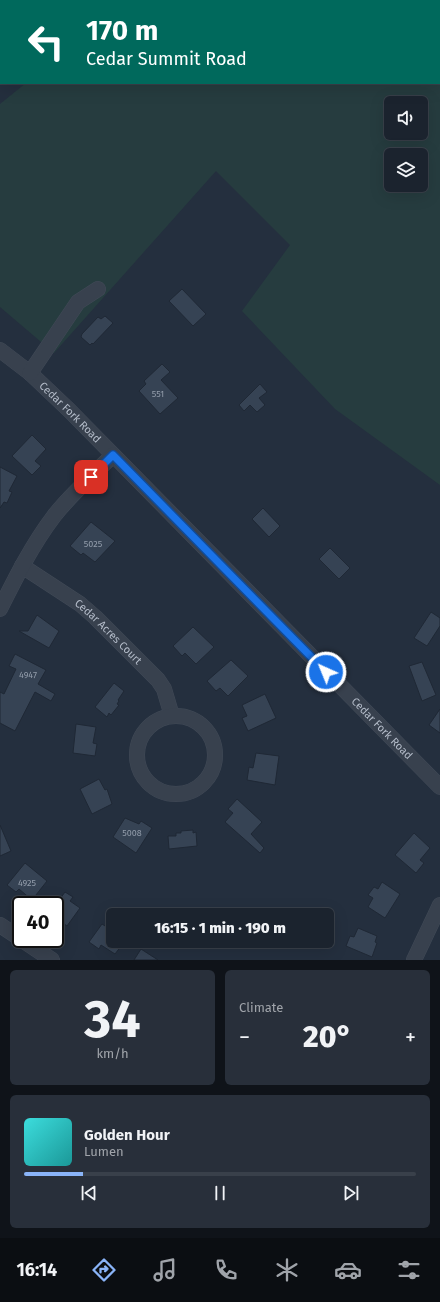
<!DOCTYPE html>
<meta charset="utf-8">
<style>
:root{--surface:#1b232e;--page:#282f3a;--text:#f1f3f6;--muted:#a0a4aa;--line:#39404a;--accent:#8ab4f8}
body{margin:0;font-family:"Fira Sans",sans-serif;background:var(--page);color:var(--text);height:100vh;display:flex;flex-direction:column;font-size:15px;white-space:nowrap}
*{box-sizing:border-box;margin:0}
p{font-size:13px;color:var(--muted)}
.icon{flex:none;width:22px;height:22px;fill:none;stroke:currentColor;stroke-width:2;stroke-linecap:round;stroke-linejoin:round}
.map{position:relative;height:960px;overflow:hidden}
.side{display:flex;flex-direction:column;gap:10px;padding:10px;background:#0f1319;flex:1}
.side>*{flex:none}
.top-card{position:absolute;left:0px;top:0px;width:440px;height:84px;box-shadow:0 4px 16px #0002,0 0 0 1px var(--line);background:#00695c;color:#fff;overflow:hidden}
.controls{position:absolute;left:384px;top:96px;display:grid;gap:8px}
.controls a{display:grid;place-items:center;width:44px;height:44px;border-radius:6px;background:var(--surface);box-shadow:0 4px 16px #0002,0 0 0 1px var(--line);font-size:20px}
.speed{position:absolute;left:12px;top:896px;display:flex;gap:8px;font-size:20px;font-weight:700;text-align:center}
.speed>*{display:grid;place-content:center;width:52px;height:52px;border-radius:50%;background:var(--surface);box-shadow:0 4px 16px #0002,0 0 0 1px var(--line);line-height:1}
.speed .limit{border:2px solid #111;border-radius:6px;background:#fff;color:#111}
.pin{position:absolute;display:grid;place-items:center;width:34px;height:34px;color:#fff;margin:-17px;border-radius:8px;box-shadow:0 2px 6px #0006}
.me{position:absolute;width:44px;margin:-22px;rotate:316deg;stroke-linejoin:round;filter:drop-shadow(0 0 3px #0008)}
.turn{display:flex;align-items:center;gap:14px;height:84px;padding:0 20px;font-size:18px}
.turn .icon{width:52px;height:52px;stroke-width:2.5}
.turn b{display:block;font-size:28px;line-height:34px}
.big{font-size:30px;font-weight:800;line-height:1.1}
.side .card{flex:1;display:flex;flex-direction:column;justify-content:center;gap:6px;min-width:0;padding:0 14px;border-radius:6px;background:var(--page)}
.side .dial{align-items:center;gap:0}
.dial b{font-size:52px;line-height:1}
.song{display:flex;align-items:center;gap:12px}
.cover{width:48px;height:48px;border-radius:6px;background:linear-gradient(135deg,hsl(180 70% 55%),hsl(180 70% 35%))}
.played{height:4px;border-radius:2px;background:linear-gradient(90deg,var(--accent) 15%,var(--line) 15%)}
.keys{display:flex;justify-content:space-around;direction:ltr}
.heat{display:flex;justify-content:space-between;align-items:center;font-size:22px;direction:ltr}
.side .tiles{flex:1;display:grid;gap:10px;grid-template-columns:1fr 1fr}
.card:last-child{grid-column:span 2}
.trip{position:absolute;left:106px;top:908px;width:228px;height:40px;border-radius:6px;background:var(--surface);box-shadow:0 4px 16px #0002,0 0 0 1px var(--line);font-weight:800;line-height:40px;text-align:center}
.tabs{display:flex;height:64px;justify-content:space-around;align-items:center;background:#0b0e12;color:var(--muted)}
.tabs .icon{width:28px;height:28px}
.tabs .active{color:var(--accent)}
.tabs b{font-size:18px;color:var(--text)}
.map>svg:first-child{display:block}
</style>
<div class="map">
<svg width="440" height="960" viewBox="0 0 440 960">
<rect width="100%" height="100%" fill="#242f3e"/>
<path fill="#263c3f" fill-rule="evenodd" d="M 130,0 L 440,0 L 440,485 L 335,409 L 242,311 L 290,245 L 216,171 L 54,353 L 0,307 L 0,104 L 26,83 L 439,83 L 439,1 L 128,1 ZM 391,103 L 421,103 L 421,133 L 391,133 ZM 391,155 L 421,155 L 421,185 L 391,185 Z"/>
<g fill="#364354" stroke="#1f2835">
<polygon points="182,289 206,314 193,326 169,301"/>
<polygon points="105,316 113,323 93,344 92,343 90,345 81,337 82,334 98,317 101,319"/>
<polygon points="162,364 170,372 161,380 178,398 160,414 139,391 146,384 144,381"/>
<polygon points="260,384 267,392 259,398 265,405 257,412 250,405 244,411 239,405"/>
<polygon points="32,435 46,449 35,461 41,466 32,475 12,456"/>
<polygon points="0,467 17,476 9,491 12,492 7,503 4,502 0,508"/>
<polygon points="263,508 280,526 269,537 252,519"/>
<polygon points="91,522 115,541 95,562 83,553 81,555 70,546"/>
<polygon points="330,548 350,568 339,579 319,559"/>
<polygon points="431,612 440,618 440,626 427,646 414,638"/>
<polygon points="37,615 59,631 49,648 19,631 28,631"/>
<polygon points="193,627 214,647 196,664 185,653 182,656 173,646"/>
<polygon points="15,654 46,670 38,684 55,694 51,701 35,692 15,731 0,723 0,692 4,694 16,669 9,666"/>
<polygon points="231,660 248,676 228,696 220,688 216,691 207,681"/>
<polygon points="422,662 436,695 422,701 409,666"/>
<polygon points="114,683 124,691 118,700 119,701 117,704 119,705 111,715 109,713 107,717 95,707"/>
<polygon points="265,694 276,718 248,731 242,718 247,716 242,705"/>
<polygon points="440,709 440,733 429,725"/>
<polygon points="76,724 96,727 93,743 97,744 95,756 73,753"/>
<polygon points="256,753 279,756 275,785 247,780 249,767 253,768"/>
<polygon points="99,779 105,790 107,789 112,804 92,814 80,789"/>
<polygon points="237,799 262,822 251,834 264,848 260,853 225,822 233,813 228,809"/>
<polygon points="125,818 139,824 141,821 152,828 136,853 113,837"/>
<polygon points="0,825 11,851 0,856"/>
<polygon points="193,830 193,833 196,832 197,846 169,849 168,836 176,836 176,833 181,833 181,831"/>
<polygon points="414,833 430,848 420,860 424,863 416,873 395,855"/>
<polygon points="25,863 47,881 32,900 19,889 16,892 7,885"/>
<polygon points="382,882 400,894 385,918 368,907 373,898 368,895 374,887 378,889"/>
<polygon points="65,892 73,897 70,901 80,908 67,926 55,917 55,906"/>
<polygon points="102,924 113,931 113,941 125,941 115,954 101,945 99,949 89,942"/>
<polygon points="358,928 377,936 375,942 377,943 372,957 346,946 350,936 354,937"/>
<polygon points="141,949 158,960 134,960"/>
</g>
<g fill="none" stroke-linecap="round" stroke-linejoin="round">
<defs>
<g id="minor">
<path id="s1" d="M 0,350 L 30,373 L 69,410 L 440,787"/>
<polyline points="30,373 78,302 98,289"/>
<path id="s2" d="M 22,566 L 80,604 L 95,617 L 158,680 L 164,689 L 172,716"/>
<path d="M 0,609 C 16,577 32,545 54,516 C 71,494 93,475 113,455"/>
<circle cx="176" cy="755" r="39"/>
<polyline points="0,925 52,960"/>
<polyline points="414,960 440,905"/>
</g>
</defs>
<use href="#minor" stroke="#414a57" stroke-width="16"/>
<use href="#minor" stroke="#38414e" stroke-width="15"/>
</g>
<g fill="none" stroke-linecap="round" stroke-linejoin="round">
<defs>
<polyline id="route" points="91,477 113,455 326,672"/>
</defs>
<use href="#route" stroke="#114b97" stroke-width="10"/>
<use href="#route" stroke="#1a73e8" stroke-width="7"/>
</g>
<g text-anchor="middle" stroke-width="4" stroke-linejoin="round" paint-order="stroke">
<g font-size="9" fill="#929caa">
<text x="158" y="397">551</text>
<text x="93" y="547">5025</text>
<text x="28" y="678">4947</text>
<text x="132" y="836">5008</text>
<text x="27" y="886">4925</text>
</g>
<g font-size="11" fill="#b4bcc9" stroke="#1d2633">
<text dy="4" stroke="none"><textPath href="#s1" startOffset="94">Cedar Fork Road</textPath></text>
<text dy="4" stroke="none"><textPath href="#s2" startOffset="109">Cedar Acres Court</textPath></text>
<text dy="4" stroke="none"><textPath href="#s1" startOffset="538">Cedar Fork Road</textPath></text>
</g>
</g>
</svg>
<div class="controls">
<a><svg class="icon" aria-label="sound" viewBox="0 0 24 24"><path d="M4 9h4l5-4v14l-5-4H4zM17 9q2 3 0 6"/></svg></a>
<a><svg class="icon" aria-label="layers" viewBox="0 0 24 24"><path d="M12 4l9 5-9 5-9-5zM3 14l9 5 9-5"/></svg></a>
</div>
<div class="speed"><div class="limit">40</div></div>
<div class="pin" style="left:91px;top:477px;background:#d93025"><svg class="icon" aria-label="arrive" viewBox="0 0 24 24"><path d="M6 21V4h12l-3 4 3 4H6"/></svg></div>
<svg class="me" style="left:326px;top:672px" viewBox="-20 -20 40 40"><circle r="17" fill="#1a73e8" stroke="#fff" stroke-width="3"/><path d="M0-11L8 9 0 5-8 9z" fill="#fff"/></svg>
<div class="trip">16:15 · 1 min · 190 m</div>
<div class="top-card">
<div class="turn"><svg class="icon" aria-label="left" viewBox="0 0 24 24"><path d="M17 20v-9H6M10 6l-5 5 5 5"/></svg><div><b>170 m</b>Cedar Summit Road</div></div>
</div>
</div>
<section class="side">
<div class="tiles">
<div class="card dial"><b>34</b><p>km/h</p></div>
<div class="card"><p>Climate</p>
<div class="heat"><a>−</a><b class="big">20°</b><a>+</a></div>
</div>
<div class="card">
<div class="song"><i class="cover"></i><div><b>Golden Hour</b><p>Lumen</p></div></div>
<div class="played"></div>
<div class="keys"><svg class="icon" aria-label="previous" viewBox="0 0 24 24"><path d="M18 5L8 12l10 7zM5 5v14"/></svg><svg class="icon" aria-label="pause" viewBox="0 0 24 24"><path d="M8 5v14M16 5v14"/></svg><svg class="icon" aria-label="next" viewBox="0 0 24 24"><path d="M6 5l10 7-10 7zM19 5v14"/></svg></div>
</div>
</div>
</section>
<nav class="tabs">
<b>16:14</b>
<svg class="icon active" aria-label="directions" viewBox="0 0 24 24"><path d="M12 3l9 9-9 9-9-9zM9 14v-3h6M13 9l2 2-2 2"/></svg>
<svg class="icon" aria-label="music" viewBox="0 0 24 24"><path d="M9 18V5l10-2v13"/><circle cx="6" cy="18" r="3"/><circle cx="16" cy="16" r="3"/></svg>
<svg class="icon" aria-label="phone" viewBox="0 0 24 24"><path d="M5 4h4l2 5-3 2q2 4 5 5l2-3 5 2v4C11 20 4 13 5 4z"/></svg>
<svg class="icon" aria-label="climate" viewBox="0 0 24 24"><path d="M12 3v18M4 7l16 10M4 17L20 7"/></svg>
<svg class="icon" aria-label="car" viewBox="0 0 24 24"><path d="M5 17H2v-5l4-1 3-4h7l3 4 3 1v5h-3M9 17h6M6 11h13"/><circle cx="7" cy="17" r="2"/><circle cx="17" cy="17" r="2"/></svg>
<svg class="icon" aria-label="filters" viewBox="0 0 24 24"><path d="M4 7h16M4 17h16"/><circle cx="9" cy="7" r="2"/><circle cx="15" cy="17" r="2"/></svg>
</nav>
